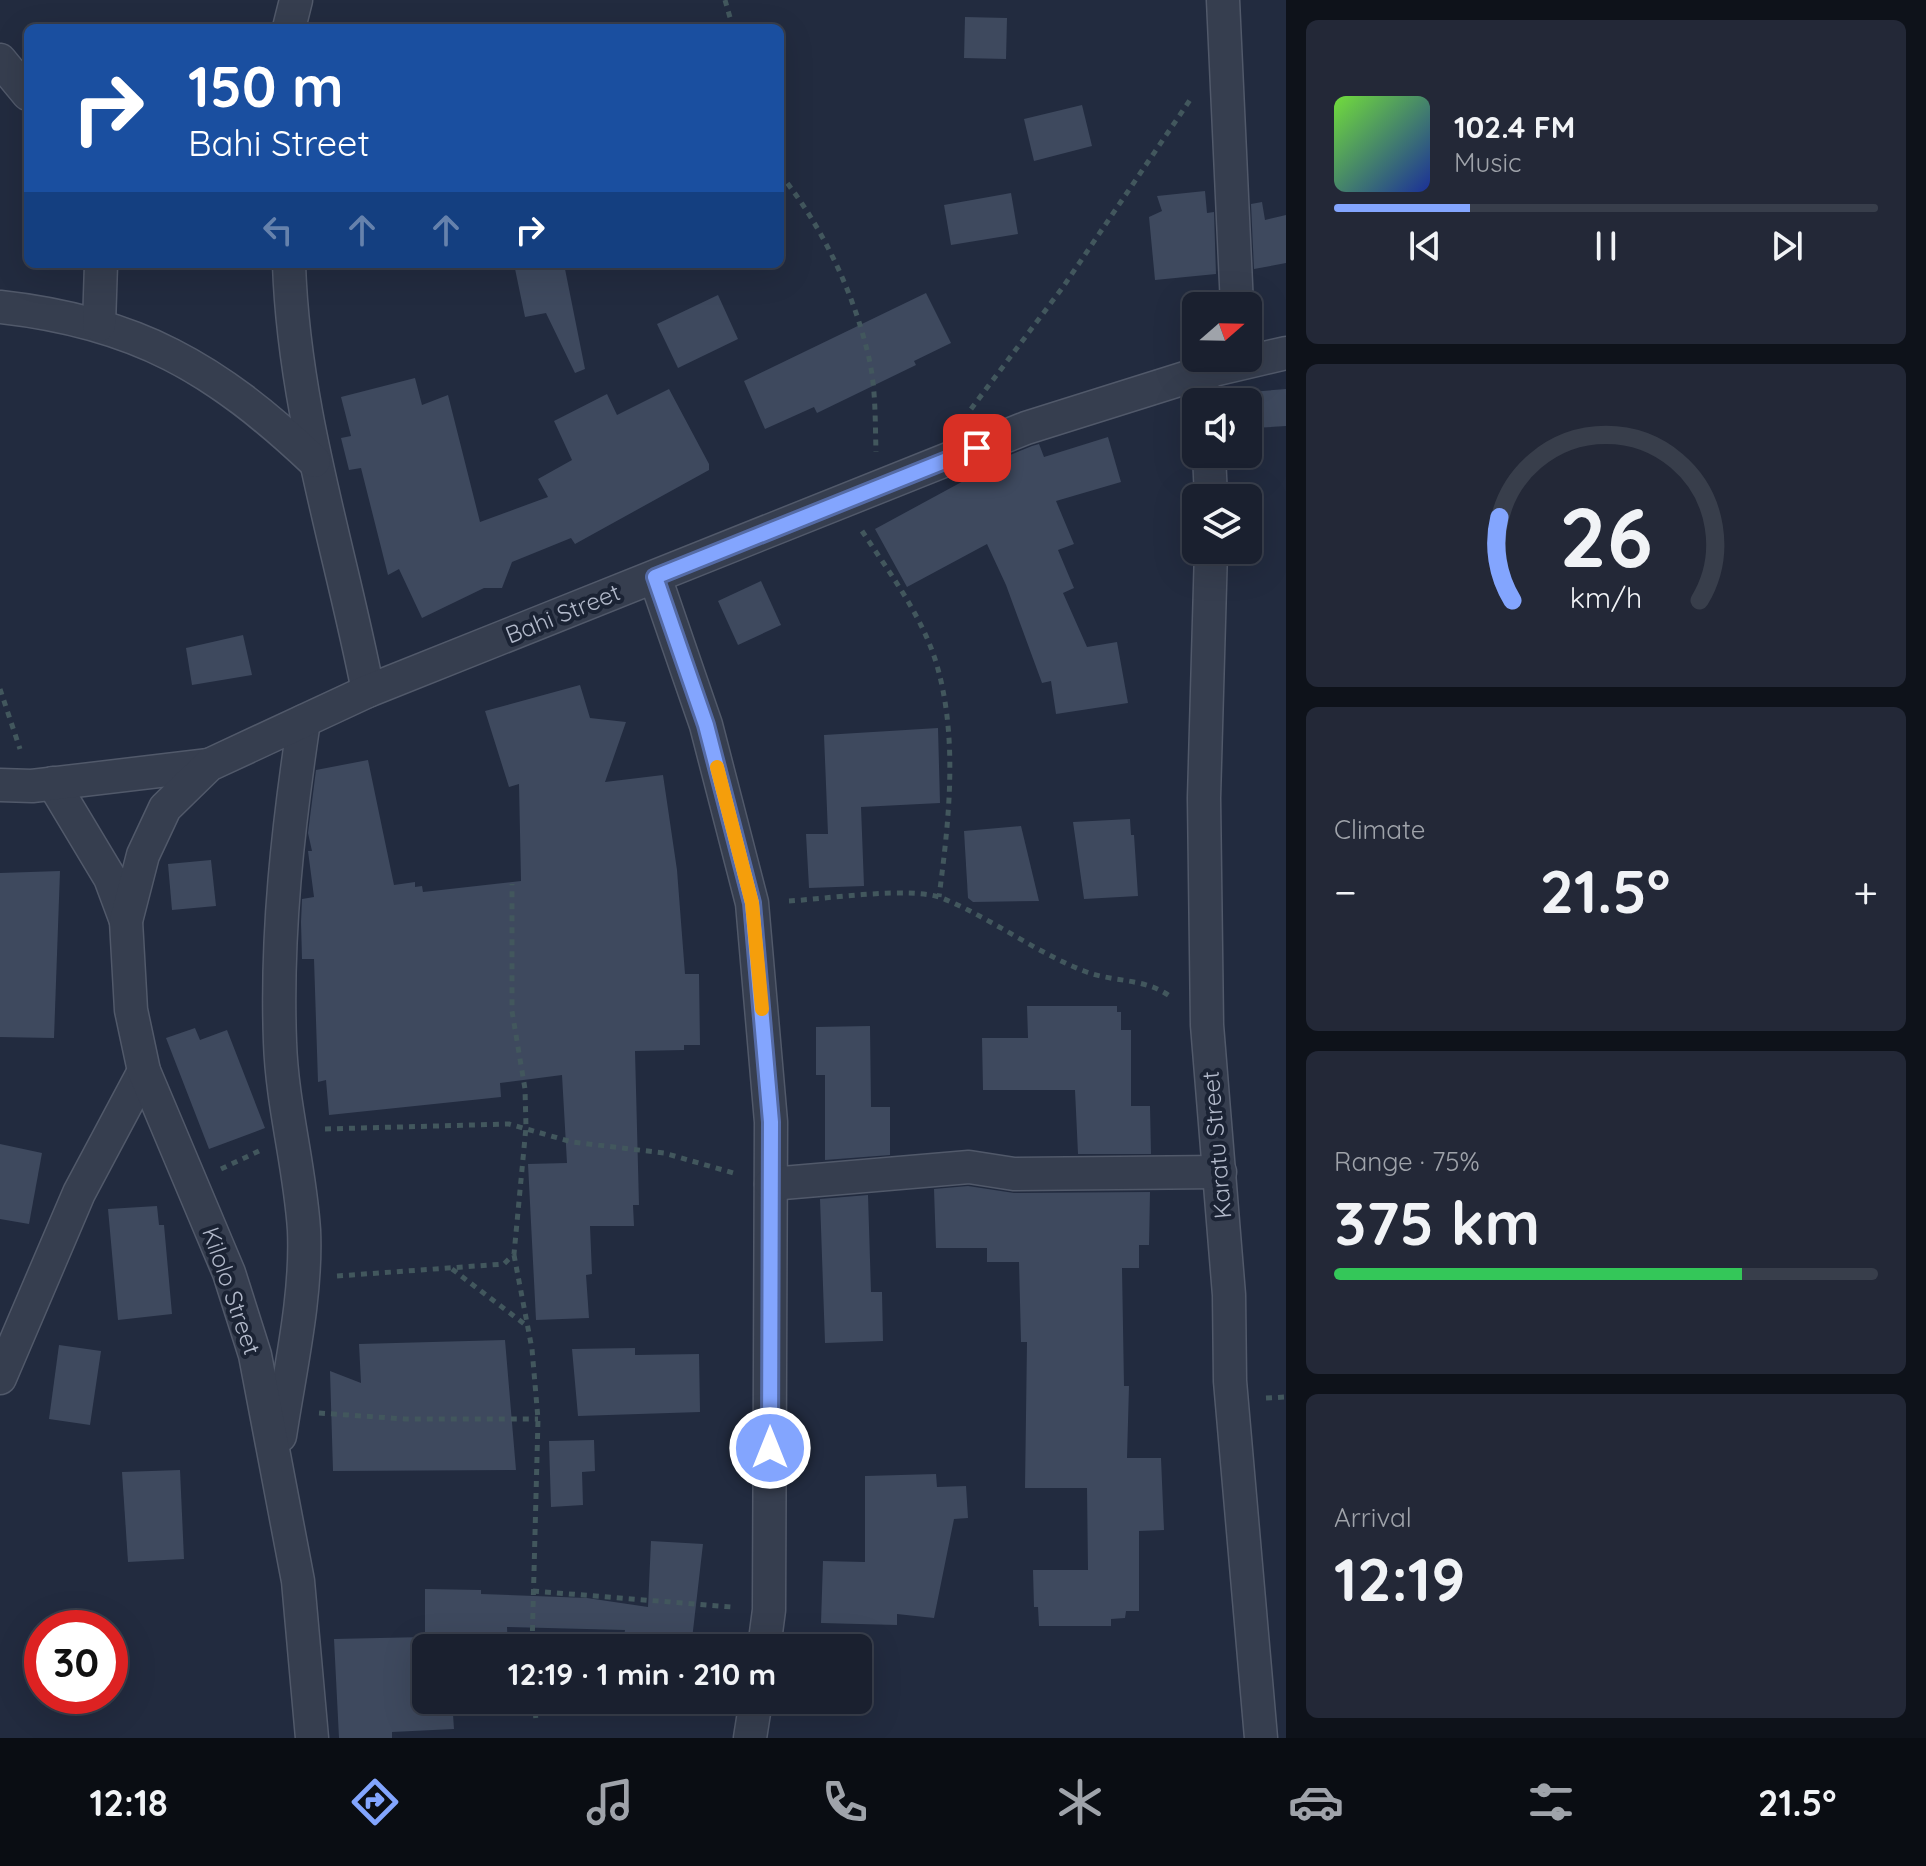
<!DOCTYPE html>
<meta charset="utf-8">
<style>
:root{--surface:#1a202f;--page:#232837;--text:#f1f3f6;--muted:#9fa3aa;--line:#383e4b;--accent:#83a5fe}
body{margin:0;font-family:Quicksand,sans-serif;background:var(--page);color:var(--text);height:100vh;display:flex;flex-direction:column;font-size:30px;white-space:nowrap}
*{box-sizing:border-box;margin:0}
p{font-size:26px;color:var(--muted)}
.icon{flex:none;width:44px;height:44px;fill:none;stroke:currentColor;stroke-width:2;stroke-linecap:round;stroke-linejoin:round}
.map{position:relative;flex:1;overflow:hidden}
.side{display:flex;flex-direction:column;gap:20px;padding:20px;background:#0e121a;width:640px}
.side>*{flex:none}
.hud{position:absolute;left:24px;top:24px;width:760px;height:244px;border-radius:12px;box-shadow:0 8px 32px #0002,0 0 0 2px var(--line);background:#1a4fa0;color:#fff;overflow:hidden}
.needle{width:52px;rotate:70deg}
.fabs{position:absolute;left:1182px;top:292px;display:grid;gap:16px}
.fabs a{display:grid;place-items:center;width:80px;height:80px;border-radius:12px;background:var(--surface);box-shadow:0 8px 32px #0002,0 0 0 2px var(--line);font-size:40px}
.speed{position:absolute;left:24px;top:1610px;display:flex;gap:16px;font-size:40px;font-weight:700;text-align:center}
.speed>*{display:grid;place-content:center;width:104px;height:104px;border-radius:50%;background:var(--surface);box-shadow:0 8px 32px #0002,0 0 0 2px var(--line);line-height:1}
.speed .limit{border:12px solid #d22;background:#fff;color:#111}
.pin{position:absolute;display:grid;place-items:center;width:68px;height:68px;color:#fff;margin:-34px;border-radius:16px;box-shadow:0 4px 12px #0006}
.me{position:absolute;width:88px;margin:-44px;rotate:0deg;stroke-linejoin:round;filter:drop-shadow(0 0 6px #0008)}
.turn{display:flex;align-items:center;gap:28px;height:168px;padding:0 32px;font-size:36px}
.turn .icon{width:104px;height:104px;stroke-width:2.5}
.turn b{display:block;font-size:56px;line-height:68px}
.lanes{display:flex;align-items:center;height:76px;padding:0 32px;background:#0003;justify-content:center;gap:40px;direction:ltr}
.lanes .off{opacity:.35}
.big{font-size:60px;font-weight:800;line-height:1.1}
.side .widget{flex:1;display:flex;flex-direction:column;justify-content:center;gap:12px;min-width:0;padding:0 28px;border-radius:12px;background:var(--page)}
.side .dial{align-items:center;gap:0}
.dial svg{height:208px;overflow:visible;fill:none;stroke:var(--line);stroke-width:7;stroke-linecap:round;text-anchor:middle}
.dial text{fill:var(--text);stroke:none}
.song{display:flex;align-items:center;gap:24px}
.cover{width:96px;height:96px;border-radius:12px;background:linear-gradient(135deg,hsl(100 70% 55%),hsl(230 70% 35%))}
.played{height:8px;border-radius:4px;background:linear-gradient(90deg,var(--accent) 25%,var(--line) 25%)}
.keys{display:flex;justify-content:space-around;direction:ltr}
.heat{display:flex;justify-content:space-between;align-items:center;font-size:44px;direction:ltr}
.charge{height:12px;border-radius:6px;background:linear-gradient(90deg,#34c759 75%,var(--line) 0)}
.trip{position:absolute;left:412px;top:1634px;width:460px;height:80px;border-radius:12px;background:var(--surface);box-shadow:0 8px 32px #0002,0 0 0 2px var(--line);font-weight:800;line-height:80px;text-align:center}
.dock{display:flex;height:128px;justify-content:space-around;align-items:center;background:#0a0d13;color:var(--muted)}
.dock .icon{width:56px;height:56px}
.dock .active{color:var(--accent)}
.dock b{font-size:36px;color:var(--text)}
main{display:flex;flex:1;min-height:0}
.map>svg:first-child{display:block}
</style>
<main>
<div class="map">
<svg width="1286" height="1738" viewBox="0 0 1286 1738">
<rect width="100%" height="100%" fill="#222b3f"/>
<g fill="#3e495e">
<polygon points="965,17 1007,18 1006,59 964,58"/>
<polygon points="1082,105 1092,146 1034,161 1024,119"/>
<polygon points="1205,191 1207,213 1214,212 1216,274 1155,280 1149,217 1162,211 1157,196"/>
<polygon points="1011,193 1018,234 951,245 944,205"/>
<polygon points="1262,202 1265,220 1286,215 1286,263 1254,269 1251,204"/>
<polygon points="514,264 564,264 585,369 575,373 546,313 525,317"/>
<polygon points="926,293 951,343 914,361 916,365 817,413 814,407 765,429 744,381"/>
<polygon points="718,295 738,339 678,368 657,324"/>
<polygon points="415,378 422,405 448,395 480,522 548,497 538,479 572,460 554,421 607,394 617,415 669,389 709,464 709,470 575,544 571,538 512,562 502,588 484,588 422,618 399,569 388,575 361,468 349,470 341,438 351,436 341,397"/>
<polygon points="1286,389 1286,426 1254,428 1251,392"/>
<polygon points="1108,437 1121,482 1056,501 1074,544 1058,550 1074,588 1063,593 1087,647 1117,642 1128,703 1056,714 1051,681 1042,683 1006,585 987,544 907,587 875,529 980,472 978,468 1032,446 1039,444 1044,457"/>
<polygon points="761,581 781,625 738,645 718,601"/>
<polygon points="243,635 252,675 192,685 186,648"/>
<polygon points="580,685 590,718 626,722 605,782 663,775 677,870 685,974 699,974 700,1045 684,1045 684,1050 635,1051 639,1205 633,1205 634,1226 590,1226 592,1274 586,1275 589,1318 536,1320 528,1164 567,1163 562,1075 500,1083 501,1097 329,1115 326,1080 318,1082 314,959 302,959 301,922 302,899 314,897 308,851 312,851 308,833 316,770 368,760 394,885 415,882 415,887 422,886 423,892 521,881 519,784 509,787 485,711"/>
<polygon points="938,728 940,803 861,807 864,886 809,888 806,834 828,834 824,735"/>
<polygon points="1130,819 1131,835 1134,835 1138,896 1084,899 1073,822"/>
<polygon points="1021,826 1039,901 973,902 968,898 964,831"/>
<polygon points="211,860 216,906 172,910 168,864"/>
<polygon points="60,871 54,1038 0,1037 0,873"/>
<polygon points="1027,1006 1117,1006 1117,1012 1121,1012 1121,1030 1131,1030 1131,1106 1150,1106 1151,1154 1078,1154 1075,1090 983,1090 982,1038 1028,1038"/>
<polygon points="870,1026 871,1107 890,1107 890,1155 825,1160 825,1075 816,1075 816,1027"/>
<polygon points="195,1028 200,1040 227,1030 265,1128 209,1149 166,1038"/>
<polygon points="0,1144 42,1153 29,1224 0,1219"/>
<polygon points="968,1186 1014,1193 1150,1192 1149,1245 1139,1245 1139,1268 1122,1268 1124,1386 1129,1386 1127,1458 1161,1458 1164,1530 1139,1531 1139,1611 1126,1611 1125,1618 1111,1619 1111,1626 1039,1626 1038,1607 1034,1607 1033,1570 1088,1570 1087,1488 1025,1488 1027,1342 1021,1342 1019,1262 987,1262 987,1248 936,1248 934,1189"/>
<polygon points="868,1195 871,1292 882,1292 883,1341 825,1343 820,1199"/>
<polygon points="157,1206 159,1225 164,1225 172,1314 118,1320 108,1209"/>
<polygon points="505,1340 516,1470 333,1471 330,1371 361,1383 359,1344"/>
<polygon points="59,1345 101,1351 90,1425 49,1419"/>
<polygon points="635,1348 635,1355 699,1354 700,1412 578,1416 572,1349"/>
<polygon points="594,1440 595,1471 582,1472 583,1505 551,1507 549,1441"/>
<polygon points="180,1470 184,1559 128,1562 122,1472"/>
<polygon points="936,1474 937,1487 966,1486 968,1518 954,1519 934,1618 897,1614 897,1625 821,1623 823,1561 865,1562 865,1476"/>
<polygon points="651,1541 703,1544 691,1648 622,1648 625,1630 507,1627 508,1648 426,1648 426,1700 452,1700 454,1729 392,1732 392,1738 339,1738 334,1639 425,1637 425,1589 481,1590 481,1594 587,1598 648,1607"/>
</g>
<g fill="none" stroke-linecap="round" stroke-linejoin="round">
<defs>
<g id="minor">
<polyline points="1223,0 1237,306"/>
<polyline points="289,28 296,0"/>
<polyline points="0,60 28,94"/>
<path d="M 289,264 C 294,413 340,547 368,691"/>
<path d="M 0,307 C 136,322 216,368 314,461"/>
<polyline points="99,325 101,264"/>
<polyline points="1201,373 1204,402"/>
<polyline points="1209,454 1211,498"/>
<polyline points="1211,550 1204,798 1207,1025 1229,1295 1230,1381 1261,1738"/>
<polyline points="655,577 706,725 752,903 771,1122 769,1610 764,1648"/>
<polyline points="53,783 110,878 126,921"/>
<polyline points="0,785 32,786 209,765"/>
<polyline points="771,1184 969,1167 1014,1174 1220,1172"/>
<polyline points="0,1378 79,1193 144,1071"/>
<path d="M 280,1436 C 290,1369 307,1297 304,1230 C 300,1167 282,1105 280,1042 C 276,934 288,827 304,721"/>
<polyline points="312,1738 298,1581 255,1355 229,1273 144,1071 131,1010 126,921 143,855 165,808 209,765 368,691 1026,428 1201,373 1286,353"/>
<polyline points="750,1738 756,1700"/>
</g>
</defs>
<use href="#minor" stroke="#51596a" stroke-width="35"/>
<g stroke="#42575d" stroke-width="5" stroke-dasharray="6 6" stroke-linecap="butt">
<polyline points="725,0 733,28"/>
<path d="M 780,174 C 821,224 853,291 868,354 C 876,386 875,419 876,452"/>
<polyline points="971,409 1063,287 1190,100"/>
<path d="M 862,531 C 889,572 920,613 935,659 C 959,735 949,820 939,897"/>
<polyline points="0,689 20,749"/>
<path d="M 789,901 C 825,899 911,886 942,898 C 991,918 1035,952 1084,971 C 1114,983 1144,977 1171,997"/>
<polyline points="325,1129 509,1124 572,1142 664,1153 737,1174"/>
<polyline points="221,1169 259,1151"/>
<polyline points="514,1255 532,1349 538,1419 532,1648"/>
<polyline points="452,1269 527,1326"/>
<polyline points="337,1276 504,1264 514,1254 526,1127 525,1089 512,1011 512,884"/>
<polyline points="1266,1398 1286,1397"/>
<polyline points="319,1413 405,1419 538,1419"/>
<polyline points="533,1591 732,1607"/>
<polyline points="534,1700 536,1720"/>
</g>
<use href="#minor" stroke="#363e4f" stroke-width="32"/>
</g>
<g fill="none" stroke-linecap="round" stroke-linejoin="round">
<defs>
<polyline id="route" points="770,1448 771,1122 752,903 706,725 655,577 977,448"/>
</defs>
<use href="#route" stroke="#556ba5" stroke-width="20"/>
<use href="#route" stroke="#83a5fe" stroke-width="14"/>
<polyline stroke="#f59e0b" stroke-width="14" points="717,767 752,903 762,1009"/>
</g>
<g text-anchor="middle" stroke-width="8" stroke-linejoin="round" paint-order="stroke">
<g font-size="24" fill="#b2b9ca" stroke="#1b2334">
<text transform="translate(563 614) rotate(-22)" y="8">Bahi Street</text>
<text transform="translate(1217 1145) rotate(-95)" y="8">Karatu Street</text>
<text transform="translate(231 1291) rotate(71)" y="8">Kilolo Street</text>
</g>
</g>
</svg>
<div class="fabs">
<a><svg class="needle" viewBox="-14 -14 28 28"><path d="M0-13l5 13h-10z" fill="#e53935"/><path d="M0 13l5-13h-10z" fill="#9fa3aa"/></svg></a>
<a><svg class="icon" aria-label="sound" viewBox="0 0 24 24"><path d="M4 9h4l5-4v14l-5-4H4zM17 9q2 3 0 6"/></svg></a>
<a><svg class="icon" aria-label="layers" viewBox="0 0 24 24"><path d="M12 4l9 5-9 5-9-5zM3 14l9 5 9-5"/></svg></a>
</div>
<div class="speed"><div class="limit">30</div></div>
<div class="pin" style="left:977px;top:448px;background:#d93025"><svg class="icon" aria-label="arrive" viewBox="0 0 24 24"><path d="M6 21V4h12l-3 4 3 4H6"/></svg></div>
<svg class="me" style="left:770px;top:1448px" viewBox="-20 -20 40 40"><circle r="17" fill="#83a5fe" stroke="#fff" stroke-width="3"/><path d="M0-11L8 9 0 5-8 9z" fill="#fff"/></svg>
<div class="trip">12:19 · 1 min · 210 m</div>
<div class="hud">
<div class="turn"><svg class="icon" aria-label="right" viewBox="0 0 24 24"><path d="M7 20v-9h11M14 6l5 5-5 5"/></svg><div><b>150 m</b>Bahi Street</div></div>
<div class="lanes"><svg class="icon off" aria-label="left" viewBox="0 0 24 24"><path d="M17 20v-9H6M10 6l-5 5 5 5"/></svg><svg class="icon off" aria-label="ahead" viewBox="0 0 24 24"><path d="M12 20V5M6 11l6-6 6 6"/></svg><svg class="icon off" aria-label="ahead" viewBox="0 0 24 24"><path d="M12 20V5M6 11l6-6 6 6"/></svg><svg class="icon" aria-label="right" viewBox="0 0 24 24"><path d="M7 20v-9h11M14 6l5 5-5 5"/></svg></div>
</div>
</div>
<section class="side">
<div class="widget">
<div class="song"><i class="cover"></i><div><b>102.4 FM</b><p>Music</p></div></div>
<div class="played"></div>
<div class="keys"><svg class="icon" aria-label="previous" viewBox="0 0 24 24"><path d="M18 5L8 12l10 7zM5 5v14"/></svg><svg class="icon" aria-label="pause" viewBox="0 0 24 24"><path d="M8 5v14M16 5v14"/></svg><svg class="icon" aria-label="next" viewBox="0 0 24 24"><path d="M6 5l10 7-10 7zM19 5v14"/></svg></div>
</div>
<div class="widget dial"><svg viewBox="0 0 100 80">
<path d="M14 69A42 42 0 1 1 86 69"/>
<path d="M14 69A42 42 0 0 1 9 37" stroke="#83a5fe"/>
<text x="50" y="56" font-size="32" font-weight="700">26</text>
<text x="50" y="72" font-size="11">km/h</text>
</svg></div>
<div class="widget"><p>Climate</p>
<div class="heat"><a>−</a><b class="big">21.5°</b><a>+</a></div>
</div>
<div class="widget"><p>Range · 75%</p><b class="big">375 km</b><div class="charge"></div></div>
<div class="widget"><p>Arrival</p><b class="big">12:19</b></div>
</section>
</main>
<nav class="dock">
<b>12:18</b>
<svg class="icon active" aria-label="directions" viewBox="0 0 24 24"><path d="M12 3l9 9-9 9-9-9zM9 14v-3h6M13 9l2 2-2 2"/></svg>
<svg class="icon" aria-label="music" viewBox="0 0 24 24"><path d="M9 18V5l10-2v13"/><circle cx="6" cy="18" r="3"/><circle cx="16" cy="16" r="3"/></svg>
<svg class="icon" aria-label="phone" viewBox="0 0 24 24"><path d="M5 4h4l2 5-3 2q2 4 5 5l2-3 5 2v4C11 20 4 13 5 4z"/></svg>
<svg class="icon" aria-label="climate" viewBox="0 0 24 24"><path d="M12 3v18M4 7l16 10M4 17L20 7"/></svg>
<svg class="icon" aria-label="car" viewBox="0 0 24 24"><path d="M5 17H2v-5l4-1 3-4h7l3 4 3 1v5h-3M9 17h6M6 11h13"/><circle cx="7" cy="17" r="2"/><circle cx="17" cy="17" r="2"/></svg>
<svg class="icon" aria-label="filters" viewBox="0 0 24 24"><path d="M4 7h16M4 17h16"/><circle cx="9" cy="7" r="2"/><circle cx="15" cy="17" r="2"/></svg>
<b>21.5°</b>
</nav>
